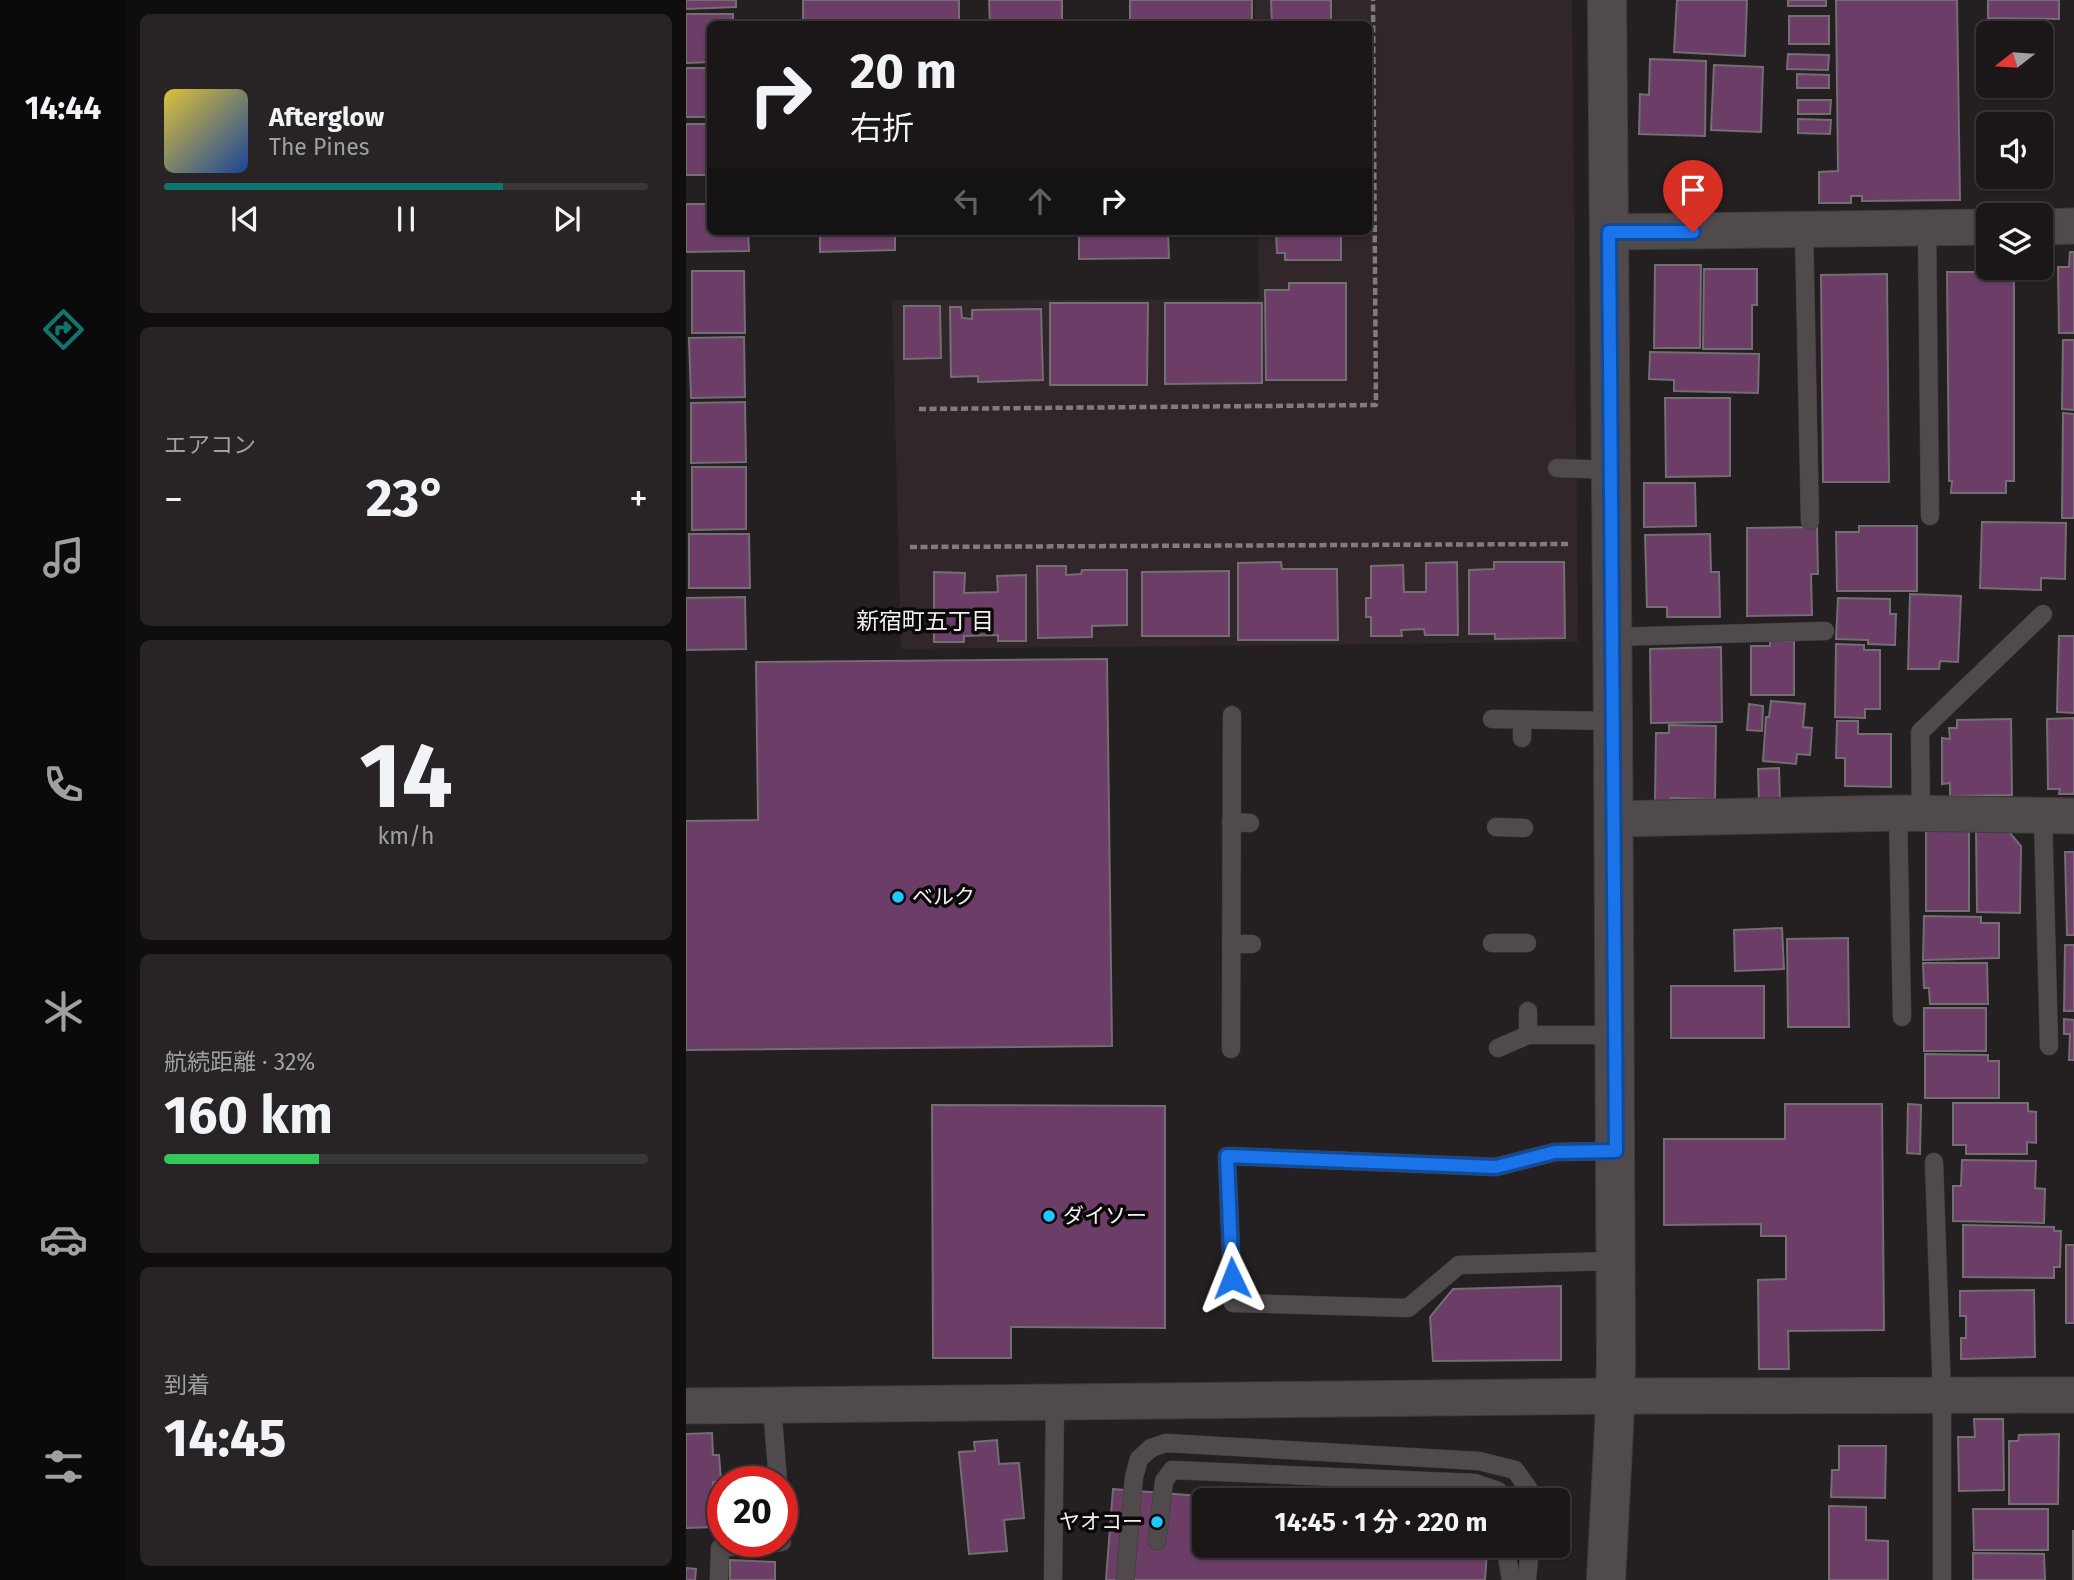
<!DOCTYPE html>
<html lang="ja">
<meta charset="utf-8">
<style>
:root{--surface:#1b1718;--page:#282425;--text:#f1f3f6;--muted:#a09fa2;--line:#393637;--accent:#0f766e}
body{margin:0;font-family:"Fira Sans","Noto Sans JP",sans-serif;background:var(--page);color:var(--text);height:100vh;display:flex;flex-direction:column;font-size:26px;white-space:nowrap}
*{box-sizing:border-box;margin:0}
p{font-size:23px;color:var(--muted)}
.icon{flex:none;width:38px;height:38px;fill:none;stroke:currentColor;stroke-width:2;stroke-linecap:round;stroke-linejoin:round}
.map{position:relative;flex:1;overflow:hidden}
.sheet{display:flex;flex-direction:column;gap:14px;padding:14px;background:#0f0d0d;width:560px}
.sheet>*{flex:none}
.guide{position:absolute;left:21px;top:21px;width:665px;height:214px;border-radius:10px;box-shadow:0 2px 5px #0004,0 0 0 2px var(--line);background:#1b1718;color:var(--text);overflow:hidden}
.needle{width:46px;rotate:253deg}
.controls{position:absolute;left:1290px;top:21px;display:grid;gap:14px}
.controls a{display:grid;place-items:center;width:77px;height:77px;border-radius:10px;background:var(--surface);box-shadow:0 2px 5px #0004,0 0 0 2px var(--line);font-size:35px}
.speed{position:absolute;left:21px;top:1466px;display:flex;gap:14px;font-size:35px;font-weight:700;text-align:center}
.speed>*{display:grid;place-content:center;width:91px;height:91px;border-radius:50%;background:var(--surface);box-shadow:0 2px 5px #0004,0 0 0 2px var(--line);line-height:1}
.speed .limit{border:10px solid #d22;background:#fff;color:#111}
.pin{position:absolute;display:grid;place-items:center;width:60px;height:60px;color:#fff;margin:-72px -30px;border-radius:50% 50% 50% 0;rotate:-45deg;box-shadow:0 0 7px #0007}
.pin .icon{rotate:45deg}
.me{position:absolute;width:77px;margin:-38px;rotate:358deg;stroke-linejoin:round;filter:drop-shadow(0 0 5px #0008)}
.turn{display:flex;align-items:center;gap:24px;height:147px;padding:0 28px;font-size:32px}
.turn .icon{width:91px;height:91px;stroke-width:2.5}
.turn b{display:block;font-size:49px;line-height:60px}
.lanes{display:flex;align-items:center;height:66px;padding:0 28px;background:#0003;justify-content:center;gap:35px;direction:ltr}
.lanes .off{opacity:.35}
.big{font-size:52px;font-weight:700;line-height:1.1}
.sheet .tile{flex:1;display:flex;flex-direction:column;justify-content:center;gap:10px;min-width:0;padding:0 24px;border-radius:10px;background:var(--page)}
.sheet .dial{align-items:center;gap:0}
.dial b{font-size:91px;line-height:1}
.song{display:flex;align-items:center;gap:21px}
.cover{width:84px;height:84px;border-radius:10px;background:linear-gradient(135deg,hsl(50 70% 55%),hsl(220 70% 35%))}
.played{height:7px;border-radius:4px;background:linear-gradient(90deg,var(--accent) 70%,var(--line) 70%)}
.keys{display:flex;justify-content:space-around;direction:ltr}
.heat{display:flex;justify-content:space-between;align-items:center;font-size:38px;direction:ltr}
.charge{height:10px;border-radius:5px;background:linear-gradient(90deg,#34c759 32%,var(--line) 0)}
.trip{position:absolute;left:506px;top:1488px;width:378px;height:70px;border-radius:10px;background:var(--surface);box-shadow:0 2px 5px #0004,0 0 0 2px var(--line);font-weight:700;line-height:70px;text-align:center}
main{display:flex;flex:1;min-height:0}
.menu{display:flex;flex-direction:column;width:126px;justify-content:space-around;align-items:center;background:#0b090a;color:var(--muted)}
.menu .icon{width:49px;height:49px}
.menu .on{color:var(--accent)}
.menu b{font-size:32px;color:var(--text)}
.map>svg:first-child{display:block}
</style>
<main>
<nav class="menu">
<b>14:44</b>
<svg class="icon on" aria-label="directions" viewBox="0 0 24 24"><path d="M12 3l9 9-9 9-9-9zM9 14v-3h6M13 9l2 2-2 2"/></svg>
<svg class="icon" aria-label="music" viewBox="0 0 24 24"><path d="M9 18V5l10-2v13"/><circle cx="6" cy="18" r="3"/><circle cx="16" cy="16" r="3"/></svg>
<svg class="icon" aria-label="phone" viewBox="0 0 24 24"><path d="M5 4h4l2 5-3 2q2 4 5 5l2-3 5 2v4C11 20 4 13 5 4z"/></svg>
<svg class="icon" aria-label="climate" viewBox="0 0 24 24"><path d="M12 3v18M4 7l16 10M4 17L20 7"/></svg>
<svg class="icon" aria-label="car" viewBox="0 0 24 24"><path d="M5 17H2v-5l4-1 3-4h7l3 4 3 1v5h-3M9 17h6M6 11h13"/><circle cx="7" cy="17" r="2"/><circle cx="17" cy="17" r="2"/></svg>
<svg class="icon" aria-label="filters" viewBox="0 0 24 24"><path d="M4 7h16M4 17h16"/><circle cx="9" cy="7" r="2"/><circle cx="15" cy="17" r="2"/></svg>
</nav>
<section class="sheet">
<div class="tile">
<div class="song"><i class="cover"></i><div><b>Afterglow</b><p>The Pines</p></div></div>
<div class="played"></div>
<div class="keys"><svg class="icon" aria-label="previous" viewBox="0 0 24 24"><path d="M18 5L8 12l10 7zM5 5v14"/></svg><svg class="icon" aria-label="pause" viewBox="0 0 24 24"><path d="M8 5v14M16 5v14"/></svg><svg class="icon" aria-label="next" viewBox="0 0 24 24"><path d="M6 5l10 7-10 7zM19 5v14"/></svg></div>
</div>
<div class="tile"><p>エアコン</p>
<div class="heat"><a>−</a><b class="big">23°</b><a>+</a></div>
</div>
<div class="tile dial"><b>14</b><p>km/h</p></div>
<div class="tile"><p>航続距離 · 32%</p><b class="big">160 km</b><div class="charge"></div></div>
<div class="tile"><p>到着</p><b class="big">14:45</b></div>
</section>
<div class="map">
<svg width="1388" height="1580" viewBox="0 0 1388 1580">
<rect width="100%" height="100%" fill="#241f20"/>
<polygon fill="#31262a" points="568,0 886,0 892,642 215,649 206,300 573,299 572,231 682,231 682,24 569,24"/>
<g fill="#6b3d67" stroke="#726e71" stroke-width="2">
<polygon points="0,0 50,0 50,7 0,9"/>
<rect x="117" y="0" width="156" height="24"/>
<polygon points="303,0 376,0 376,20 369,21 369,24 304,24"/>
<rect x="444" y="0" width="122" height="24"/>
<polygon points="585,0 645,0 645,24 586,24"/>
<polygon points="991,0 1061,0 1059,56 988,52"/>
<rect x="1102" y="0" width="38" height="6"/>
<polygon points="1150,0 1271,0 1274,200 1176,201 1176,196 1165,196 1165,203 1133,203 1133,172 1152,171"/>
<polygon points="1302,0 1373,0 1373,19 1302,18"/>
<polygon points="0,14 47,14 47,24 24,24 24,62 0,63"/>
<rect x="1103" y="16" width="40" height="28"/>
<polygon points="1297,23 1321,23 1321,33 1302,33 1302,45 1297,45"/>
<polygon points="1102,54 1143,55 1142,70 1101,69"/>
<polygon points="964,59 1020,61 1019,136 953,134 954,94 963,95"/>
<polygon points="1028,65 1077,67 1075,132 1025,130"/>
<rect x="0" y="68" width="24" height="49"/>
<polygon points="1111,74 1143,75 1143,88 1111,88"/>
<polygon points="1112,100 1145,100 1144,114 1112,114"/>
<polygon points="1112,119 1145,120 1144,134 1112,133"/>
<rect x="0" y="124" width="24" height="51"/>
<polygon points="0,204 24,204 24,231 62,231 63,251 0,252"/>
<polygon points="134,231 209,231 209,250 134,252"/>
<polygon points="393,231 482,231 483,258 393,259"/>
<polygon points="590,231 655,231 655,260 599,260 599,253 591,253"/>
<polygon points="1384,252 1388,252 1388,333 1373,333 1372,267 1383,267"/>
<polygon points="969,265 1015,265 1014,348 968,348"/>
<polygon points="1018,269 1071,269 1071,305 1066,305 1066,349 1017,349"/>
<polygon points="6,271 58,271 59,333 6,333"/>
<polygon points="1261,272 1328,272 1328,481 1320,481 1320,493 1265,493 1266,481 1263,481"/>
<polygon points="1201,274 1203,482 1137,482 1135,275"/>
<polygon points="603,283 660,283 660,380 580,380 579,290 603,290"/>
<polygon points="364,303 462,303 461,385 364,385"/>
<polygon points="479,303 576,303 576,383 479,384"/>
<polygon points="218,306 254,306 255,358 218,359"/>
<polygon points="264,307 275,307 276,318 286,319 286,310 355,309 357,380 292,382 292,376 265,377"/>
<polygon points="58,337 59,397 5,398 3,338"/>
<polygon points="1377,340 1388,340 1388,410 1376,409"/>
<polygon points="964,352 1073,354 1072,393 988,391 988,380 963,379"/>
<polygon points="979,398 1044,398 1044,476 980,477"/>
<polygon points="59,402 60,462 5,463 5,403"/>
<polygon points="1377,413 1388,414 1388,518 1376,518"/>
<polygon points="6,467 60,467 60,529 6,530"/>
<polygon points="958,483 1009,483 1010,526 958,527"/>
<polygon points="1296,522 1380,523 1379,579 1355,578 1355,590 1294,588"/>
<polygon points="1173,526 1231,526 1231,591 1151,591 1150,532 1173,532"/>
<polygon points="1131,527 1132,574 1125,574 1126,615 1061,616 1061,528"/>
<polygon points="3,534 63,534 64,588 3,588"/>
<polygon points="1024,534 1025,572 1033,572 1034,617 981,617 981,607 961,607 959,535"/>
<polygon points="595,562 596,569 651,569 652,640 552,640 552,563"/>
<polygon points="771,562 772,635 739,635 738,629 715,630 716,636 685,636 685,617 680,617 680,598 685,598 685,566 717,565 718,592 740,592 740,563"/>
<polygon points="808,562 878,562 879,638 809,639 809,634 783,634 783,570 808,569"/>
<polygon points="351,566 380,566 380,575 395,574 396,570 441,570 441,625 406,626 406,637 352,638"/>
<polygon points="543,571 543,636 456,636 456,572"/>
<polygon points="248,572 279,573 278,593 312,592 311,576 340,575 340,641 312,641 312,635 278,636 278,642 248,642"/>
<polygon points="1224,594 1275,596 1272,662 1254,661 1253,669 1222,669"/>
<polygon points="59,597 60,649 0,650 0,598"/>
<polygon points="1152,598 1204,599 1204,614 1210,614 1209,645 1182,644 1182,640 1150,639"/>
<polygon points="1373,636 1388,636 1388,713 1371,712"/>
<polygon points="1084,641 1108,641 1108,695 1065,695 1065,646 1084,646"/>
<polygon points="1150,644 1178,645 1178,650 1194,650 1194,709 1179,709 1179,718 1149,717"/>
<polygon points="1035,647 1036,722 965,723 964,649"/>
<polygon points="421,659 426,1046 0,1050 0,821 72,820 70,662"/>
<polygon points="1085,701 1119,704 1117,727 1126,728 1124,755 1111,754 1110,764 1077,761 1080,717 1083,717"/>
<polygon points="1063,704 1077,706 1076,731 1061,730"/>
<polygon points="1388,718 1388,794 1373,794 1374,789 1362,789 1361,719"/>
<polygon points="1325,719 1326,795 1264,796 1264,783 1256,784 1256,738 1264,739 1263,728 1271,728 1271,720"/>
<polygon points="1151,721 1172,721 1172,734 1205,734 1205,787 1159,786 1159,758 1150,758"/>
<polygon points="983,725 1030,726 1029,799 985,798 984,802 969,802 970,733 983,733"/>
<polygon points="1093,768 1094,803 1073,803 1072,769"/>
<polygon points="1290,827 1319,827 1335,846 1334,913 1291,912"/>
<rect x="1240" y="831" width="43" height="80"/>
<polygon points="1379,852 1388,852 1388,935 1381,935"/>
<polygon points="1238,916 1295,917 1295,923 1313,923 1313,958 1237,960"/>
<polygon points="1096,928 1098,969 1049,971 1048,930"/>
<polygon points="1162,938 1163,1027 1102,1027 1101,939"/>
<polygon points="1379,945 1388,945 1388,1011 1378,1011"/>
<polygon points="1237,963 1301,963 1302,1004 1244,1004 1243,988 1238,988"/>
<rect x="985" y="986" width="93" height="52"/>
<rect x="1238" y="1008" width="62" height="43"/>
<polygon points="1378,1019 1388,1020 1388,1060 1383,1060 1384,1034 1378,1034"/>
<polygon points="1239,1054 1302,1055 1302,1061 1313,1061 1313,1098 1239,1098"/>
<polygon points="1267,1103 1342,1103 1342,1111 1350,1112 1350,1143 1341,1142 1341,1154 1280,1154 1280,1145 1267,1145"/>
<polygon points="1099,1104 1196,1104 1198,1330 1102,1331 1103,1369 1073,1369 1072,1280 1100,1279 1100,1236 1075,1236 1075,1224 978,1225 978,1139 1099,1139"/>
<polygon points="1222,1104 1235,1105 1234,1154 1221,1153"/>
<polygon points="246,1105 479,1106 479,1328 325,1327 325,1358 247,1358"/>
<polygon points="1276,1160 1350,1161 1349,1188 1359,1189 1358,1223 1267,1221 1267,1186 1275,1186"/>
<polygon points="1277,1225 1368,1227 1368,1231 1375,1231 1374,1267 1368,1267 1368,1278 1277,1277"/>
<rect x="1380" y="1245" width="8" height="78"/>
<polygon points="875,1286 875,1360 747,1361 744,1317 767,1289"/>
<polygon points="1348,1290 1349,1357 1275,1359 1275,1338 1280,1338 1280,1316 1274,1316 1274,1291"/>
<polygon points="1288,1419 1317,1419 1318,1490 1273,1491 1272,1437 1289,1437"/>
<polygon points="26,1433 27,1455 33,1455 35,1481 27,1482 29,1527 0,1528 0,1434"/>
<polygon points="1373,1434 1372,1504 1323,1504 1323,1441 1332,1441 1333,1435"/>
<polygon points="311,1440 313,1464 333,1463 338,1518 318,1520 321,1551 283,1554 273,1452 289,1451 288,1442"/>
<polygon points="1153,1446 1200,1446 1199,1498 1145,1497 1146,1470 1153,1470"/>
<polygon points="427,1489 563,1500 518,1500 518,1545 796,1545 796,1550 801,1551 799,1580 420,1580"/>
<polygon points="1143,1506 1180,1507 1180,1540 1202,1541 1202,1580 1143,1580"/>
<polygon points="1287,1509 1362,1509 1362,1550 1288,1550"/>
<rect x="1387" y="1531" width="1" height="49"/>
<polygon points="1287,1553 1358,1554 1359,1580 1287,1580"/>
<polygon points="44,1560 89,1562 89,1580 44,1580"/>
<polygon points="0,1568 10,1569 9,1580 0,1580"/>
</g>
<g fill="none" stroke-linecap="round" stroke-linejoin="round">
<defs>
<g id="lane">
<polyline points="1241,228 1244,516"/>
<polyline points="1118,230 1124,521"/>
<polyline points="871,468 925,470"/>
<polyline points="925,637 1139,631"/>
<polyline points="806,719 927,721"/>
<polyline points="836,738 836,720"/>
<polyline points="1212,813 1216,1017"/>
<polyline points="1235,814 1234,732 1357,614"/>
<polyline points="1357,816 1363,1046"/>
<polyline points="545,822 564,823"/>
<polyline points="810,827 838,828"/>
<polyline points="806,943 841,943"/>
<polyline points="545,944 566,944"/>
<polyline points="842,1011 842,1035"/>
<polyline points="812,1048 842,1035 928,1035"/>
<polyline points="545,1049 546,715"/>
<polyline points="930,1151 869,1152 810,1167 541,1156 547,1303 722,1308 773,1265 930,1261"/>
<polyline points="1248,1162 1256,1396 1256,1580"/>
<polyline points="86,1405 92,1482"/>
<polyline points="471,1541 478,1481 486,1470 789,1483 812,1491 816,1500"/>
<polyline points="819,1545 825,1580"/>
<polyline points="33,1580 34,1548 96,1542"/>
<polyline points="367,1580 369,1402"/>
<polyline points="439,1580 448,1477 453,1459 465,1448 480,1443 793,1461 829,1470 842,1488 844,1500"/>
<polyline points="841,1580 844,1545"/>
</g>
<g id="street">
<polyline points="1354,227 1388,226"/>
<polyline points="923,232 1302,227"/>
<polyline points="928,819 1212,813 1388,816"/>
<polyline points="0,1406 930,1396 1388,1395"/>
</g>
<polyline id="secondary" points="920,1580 928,1428 930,1362 927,721 921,0"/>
</defs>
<use href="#lane" stroke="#403c3d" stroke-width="19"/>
<use href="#street" stroke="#403c3d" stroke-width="37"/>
<use href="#secondary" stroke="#403c3d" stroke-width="40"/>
<g stroke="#807c7d" stroke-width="4.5" stroke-dasharray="7 3.5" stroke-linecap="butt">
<polyline points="233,409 690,405 687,0"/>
<polyline points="224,547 882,544"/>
</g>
<use href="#lane" stroke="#504a4c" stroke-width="18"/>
<use href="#street" stroke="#504a4c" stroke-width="35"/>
<use href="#secondary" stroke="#504a4c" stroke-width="38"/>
</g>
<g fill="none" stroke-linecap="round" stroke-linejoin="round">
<defs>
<polyline id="route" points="546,1278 541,1156 810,1167 869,1152 930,1151 923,232 1007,232"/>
</defs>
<use href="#route" stroke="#114b97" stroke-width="18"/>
<use href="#route" stroke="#1a73e8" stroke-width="12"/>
</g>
<g fill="#1fc9fd" stroke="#0b090a" stroke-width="2.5">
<circle cx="212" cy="897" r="7"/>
<circle cx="363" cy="1216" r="7"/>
<circle cx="471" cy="1522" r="7"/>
</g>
<g text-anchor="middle" stroke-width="7" stroke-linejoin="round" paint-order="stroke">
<g font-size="21" fill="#f3f0f1" stroke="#0b090a" text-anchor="start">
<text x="226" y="904">ベルク</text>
<text x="377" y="1223">ダイソー</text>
<text x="457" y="1529" text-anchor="end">ヤオコー</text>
</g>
<g font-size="23" fill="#f3f0f1" stroke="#0b090a">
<text x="239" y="629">新宿町五丁目</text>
</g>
</g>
</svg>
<div class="controls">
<a><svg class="needle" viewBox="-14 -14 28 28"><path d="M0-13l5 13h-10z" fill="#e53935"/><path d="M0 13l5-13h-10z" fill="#a09fa2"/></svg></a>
<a><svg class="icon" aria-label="sound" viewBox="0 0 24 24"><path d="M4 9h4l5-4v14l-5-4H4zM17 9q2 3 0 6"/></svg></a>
<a><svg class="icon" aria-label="layers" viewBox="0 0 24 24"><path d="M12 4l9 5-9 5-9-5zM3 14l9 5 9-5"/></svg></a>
</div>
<div class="speed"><div class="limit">20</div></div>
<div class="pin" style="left:1007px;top:232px;background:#d93025"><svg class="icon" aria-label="arrive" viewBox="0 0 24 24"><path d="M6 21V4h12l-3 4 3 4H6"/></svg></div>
<svg class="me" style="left:546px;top:1278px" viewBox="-20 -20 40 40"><path d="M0-17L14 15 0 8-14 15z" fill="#1a73e8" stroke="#fff" stroke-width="4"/></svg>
<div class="trip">14:45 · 1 分 · 220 m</div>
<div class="guide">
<div class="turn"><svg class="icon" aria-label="right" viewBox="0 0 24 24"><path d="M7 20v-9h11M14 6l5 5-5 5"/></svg><div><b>20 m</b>右折</div></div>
<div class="lanes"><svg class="icon off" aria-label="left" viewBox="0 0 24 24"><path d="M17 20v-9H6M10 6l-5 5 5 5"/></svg><svg class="icon off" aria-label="ahead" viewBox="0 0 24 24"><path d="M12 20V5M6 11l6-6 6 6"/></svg><svg class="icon" aria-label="right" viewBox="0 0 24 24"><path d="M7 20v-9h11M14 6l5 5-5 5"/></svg></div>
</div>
</div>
</main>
